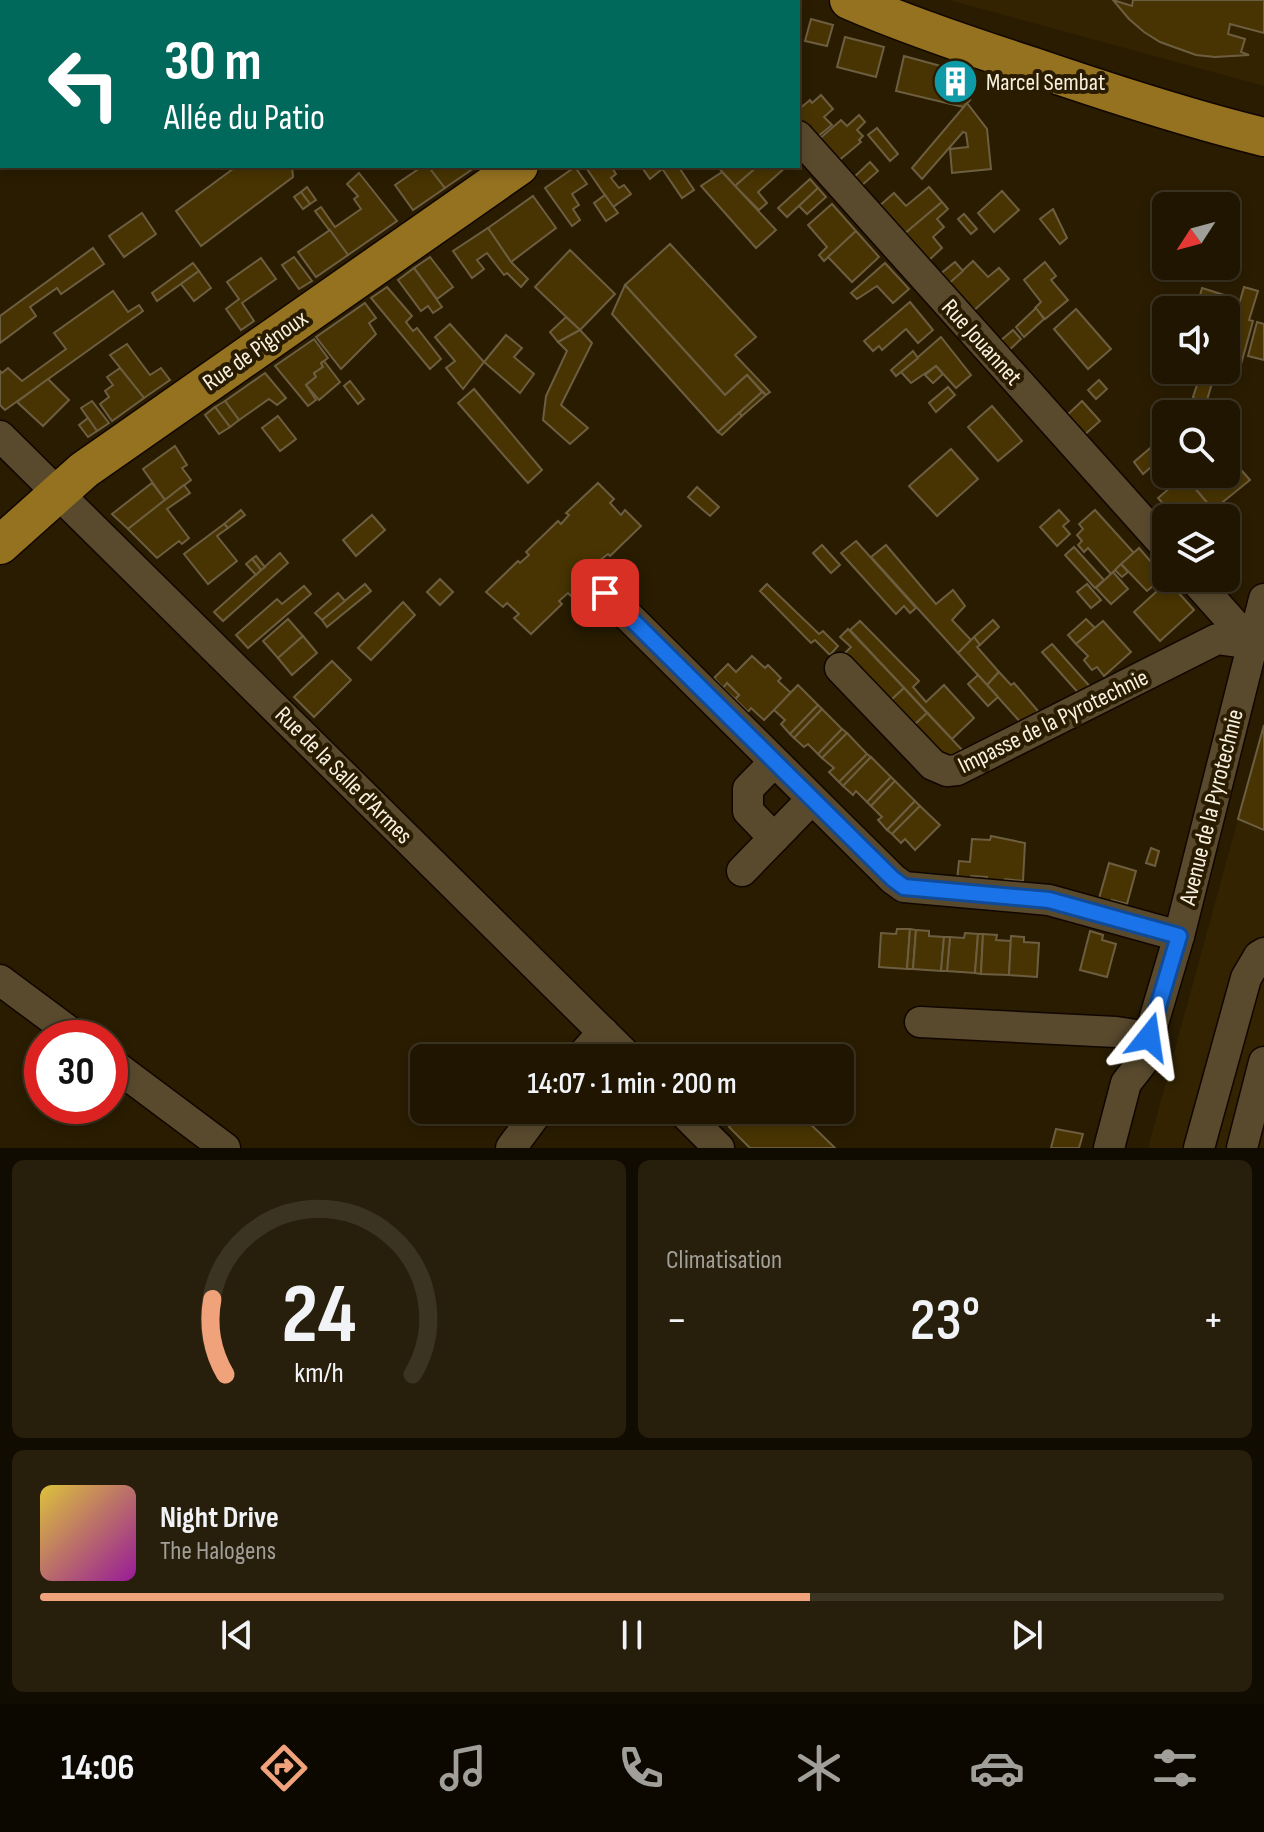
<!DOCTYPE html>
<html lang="fr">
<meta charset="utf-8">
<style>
:root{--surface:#1f1501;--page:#271e0b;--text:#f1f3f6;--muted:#a19f99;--line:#3c3423;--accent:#f0a27a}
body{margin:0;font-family:"Sofia Sans Condensed",sans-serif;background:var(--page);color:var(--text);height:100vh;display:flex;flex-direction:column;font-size:30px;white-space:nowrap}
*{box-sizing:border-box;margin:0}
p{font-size:26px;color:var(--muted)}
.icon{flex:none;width:44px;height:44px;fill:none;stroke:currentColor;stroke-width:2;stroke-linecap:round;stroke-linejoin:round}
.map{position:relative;height:1148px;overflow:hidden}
.details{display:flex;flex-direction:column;gap:12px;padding:12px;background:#110c01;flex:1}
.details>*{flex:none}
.hud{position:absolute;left:0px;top:0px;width:800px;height:168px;box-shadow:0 4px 12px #0003,0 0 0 2px var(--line);background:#00695c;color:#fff;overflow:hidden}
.needle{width:52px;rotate:234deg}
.buttons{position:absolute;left:1152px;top:192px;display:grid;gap:16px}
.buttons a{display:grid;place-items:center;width:88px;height:88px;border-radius:12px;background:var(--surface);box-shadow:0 4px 12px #0003,0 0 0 2px var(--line);font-size:40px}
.speed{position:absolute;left:24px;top:1020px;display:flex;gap:16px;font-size:40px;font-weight:700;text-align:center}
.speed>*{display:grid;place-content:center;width:104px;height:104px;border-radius:50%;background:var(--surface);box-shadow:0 4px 12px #0003,0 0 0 2px var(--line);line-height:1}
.speed .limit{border:12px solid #d22;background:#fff;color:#111}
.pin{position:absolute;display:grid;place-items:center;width:68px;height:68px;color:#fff;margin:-34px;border-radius:16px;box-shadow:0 4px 12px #0006}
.me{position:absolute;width:88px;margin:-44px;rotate:15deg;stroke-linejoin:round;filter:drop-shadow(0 0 6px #0008)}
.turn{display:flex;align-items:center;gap:28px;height:168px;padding:0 32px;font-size:36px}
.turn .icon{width:104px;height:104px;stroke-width:2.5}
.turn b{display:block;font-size:56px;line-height:68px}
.big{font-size:60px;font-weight:600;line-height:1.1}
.details .card{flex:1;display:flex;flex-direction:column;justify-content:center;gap:12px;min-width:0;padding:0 28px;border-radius:12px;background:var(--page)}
.details .dial{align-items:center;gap:0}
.dial svg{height:208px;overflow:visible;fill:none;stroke:var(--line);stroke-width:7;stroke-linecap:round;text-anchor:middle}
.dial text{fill:var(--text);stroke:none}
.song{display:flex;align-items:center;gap:24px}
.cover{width:96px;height:96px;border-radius:12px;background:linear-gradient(135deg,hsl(50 70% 55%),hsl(300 70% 35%))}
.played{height:8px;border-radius:4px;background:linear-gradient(90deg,var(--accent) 65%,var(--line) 65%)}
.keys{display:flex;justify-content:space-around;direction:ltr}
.heat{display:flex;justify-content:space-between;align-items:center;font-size:44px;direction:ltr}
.details .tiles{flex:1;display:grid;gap:12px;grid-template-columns:1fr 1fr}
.card:last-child{grid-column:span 2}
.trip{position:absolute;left:410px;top:1044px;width:444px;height:80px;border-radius:12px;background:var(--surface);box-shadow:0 4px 12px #0003,0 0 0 2px var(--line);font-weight:600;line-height:80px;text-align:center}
.menu{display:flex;height:128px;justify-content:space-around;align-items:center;background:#0c0800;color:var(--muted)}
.menu .icon{width:56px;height:56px}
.menu .active{color:var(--accent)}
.menu b{font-size:36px;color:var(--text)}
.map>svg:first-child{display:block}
</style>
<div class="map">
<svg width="1264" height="1148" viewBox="0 0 1264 1148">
<rect width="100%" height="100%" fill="#291c01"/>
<g fill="#332300">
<polygon points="949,0 1264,0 1264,86"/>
<polygon points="1238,819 1264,830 1264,1148 1148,1148"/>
</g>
<g fill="#483402" stroke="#6d5e41" stroke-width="2">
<polygon points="185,0 216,0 217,2 183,2"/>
<polygon points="555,0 636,0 553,2"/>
<polygon points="1113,0 1132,6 1133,0 1264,0 1264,33 1230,24 1228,34 1245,39 1241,52 1249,55 1215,57 1196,55 1160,42 1144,32 1129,19"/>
<polygon points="811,19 833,25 827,46 805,41"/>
<polygon points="845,37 884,47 876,77 837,67"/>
<polygon points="904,56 948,68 942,89 970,100 963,107 896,91"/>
<polygon points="949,74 964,77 961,90 946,87"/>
<polygon points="821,95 833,109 824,117 832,125 816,138 798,118 798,110 810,100 812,103"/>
<polygon points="967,103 987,129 991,169 952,173 950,149 968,147 966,133 963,132 922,179 912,168"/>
<polygon points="859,115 865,122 857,130 863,136 859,140 861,142 837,162 818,140 841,120 847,126"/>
<polygon points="877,128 898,154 890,161 868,135"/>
<polygon points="870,162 878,171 860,187 852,179"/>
<polygon points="237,166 292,166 293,177 201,246 176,211"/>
<polygon points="423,166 428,166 445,188 413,210 395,185"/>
<polygon points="428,166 477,166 445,188"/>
<polygon points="585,166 611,166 616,174 611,178 619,188 624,185 631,194 613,207"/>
<polygon points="641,166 660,166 662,169 650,179"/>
<polygon points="678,166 694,190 682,198 661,167"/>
<polygon points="717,166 758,166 735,186"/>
<polygon points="758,166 787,166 758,192 767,203 759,210 735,186"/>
<polygon points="575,167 587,184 572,194 579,205 573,209 580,220 572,226 545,188"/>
<polygon points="722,172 776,230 756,248 701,186"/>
<polygon points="359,173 397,221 348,255 315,211 321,207 335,227 361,209 354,199 358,196 347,184"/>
<polygon points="810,179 818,188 787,217 778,208"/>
<polygon points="307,187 316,200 310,204 301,192"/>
<polygon points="929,187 942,202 903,235 878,207 894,193 906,206"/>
<polygon points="818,188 826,197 807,214 799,206"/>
<polygon points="1002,191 1019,210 994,232 978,213"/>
<polygon points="301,192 310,204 303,209 294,197"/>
<polygon points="605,195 618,213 606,221 594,203"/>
<polygon points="533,196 556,228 511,262 488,228"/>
<polygon points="942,202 948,209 937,219 944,227 933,237 942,248 927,262 903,235"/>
<polygon points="832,204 856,231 824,261 819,255 827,247 808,225"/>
<polygon points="1053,209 1067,238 1060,244 1040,219"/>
<polygon points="142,213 156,234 124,257 109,236"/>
<polygon points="964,214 977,229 971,234 958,219"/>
<polygon points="488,228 511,262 528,279 521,287 507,273 504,275 487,253 477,260 484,269 472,278 453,251"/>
<polygon points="330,230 348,255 316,277 298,252"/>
<polygon points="856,231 879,257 852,282 828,257"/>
<polygon points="670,244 756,337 735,355 770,392 766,395 747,375 725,395 625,285"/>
<polygon points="93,248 104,264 61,294 57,288 30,307 36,316 0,343 0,316"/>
<polygon points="570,250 615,294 580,330 535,287"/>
<polygon points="294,257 312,281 299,289 282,265"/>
<polygon points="430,257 453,287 437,299 414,268"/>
<polygon points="261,258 276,279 242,303 254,321 241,330 226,309 239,299 227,282"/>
<polygon points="973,261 988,277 999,268 1009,279 972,312 947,285"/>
<polygon points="955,262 963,271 947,285 939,275"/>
<polygon points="1045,262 1056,276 1051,280 1068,300 1045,319 1035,308 1041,302 1024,280"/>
<polygon points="193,263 199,271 157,301 152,293"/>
<polygon points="885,263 909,289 893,303 877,286 857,299 851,293"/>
<polygon points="414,268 442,307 433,313 428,306 421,311 398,280"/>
<polygon points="199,271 211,288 194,301 181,284"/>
<polygon points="625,285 725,395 747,375 762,392 718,432 612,314"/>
<polygon points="387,287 412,316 406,322 413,331 417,328 441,359 430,369 371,298"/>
<polygon points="1244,287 1258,291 1249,320 1253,321 1238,375 1222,370 1226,370 1226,350"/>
<polygon points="1202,288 1237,299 1227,333 1226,310 1196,310"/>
<polygon points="113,291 128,312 139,305 143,311 5,410 0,405 0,371 2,373 8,368 22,381 66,349 54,333"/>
<polygon points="910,302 933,330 918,343 906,329 882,350 879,346 873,351 864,341"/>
<polygon points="365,303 376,318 369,323 376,334 341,369 316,337"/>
<polygon points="1036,308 1044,319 1024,337 1016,327"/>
<polygon points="1076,309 1111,349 1088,369 1054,329"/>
<polygon points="566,317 580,330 558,342 550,332"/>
<polygon points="1257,322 1264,324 1264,360 1248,356"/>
<polygon points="450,324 484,362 463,389 446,368 455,361 435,337"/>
<polygon points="580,330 592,343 561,405 588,428 570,444 543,420 546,396 567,351 558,342"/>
<polygon points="1013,330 1021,339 1007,352 999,342"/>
<polygon points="506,335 522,348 514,357 534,374 520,393 484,362"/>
<polygon points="941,337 971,375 956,388 936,366 911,383 901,372"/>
<polygon points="314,339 328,358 321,363 323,367 314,373 316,377 306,385 316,400 308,406 275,366"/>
<polygon points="127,344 150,375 161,368 170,380 144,398 110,355"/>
<polygon points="913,351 918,358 896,376 891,370"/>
<polygon points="324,361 340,382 319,400 306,385 316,377 314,373 323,367 321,363"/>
<polygon points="936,366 943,374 933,383 925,375"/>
<polygon points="120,368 144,398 112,421 100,404 109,397 105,391 113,385 107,377"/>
<polygon points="1197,370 1216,370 1204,410 1193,397 1200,376 1195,375"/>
<polygon points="265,373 286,398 277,405 269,399 239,420 225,401"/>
<polygon points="48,379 69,400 43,426 17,402"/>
<polygon points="1099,380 1107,389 1096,399 1088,390"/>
<polygon points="350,381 364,399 358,404 344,386"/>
<polygon points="948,387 955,395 936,412 929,403"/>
<polygon points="474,389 542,470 528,483 458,403"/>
<polygon points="762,392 766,395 742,416 739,413"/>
<polygon points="92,401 109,423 97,431 81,408"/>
<polygon points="225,401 239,420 230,427 215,407"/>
<polygon points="1082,401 1100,421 1083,436 1065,417"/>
<polygon points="992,406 1022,441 998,461 968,427"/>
<polygon points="215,407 230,427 219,434 205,415"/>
<polygon points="739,413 742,416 722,435 718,432"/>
<polygon points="278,416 296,439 280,451 262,428"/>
<polygon points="88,418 97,431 88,437 79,425"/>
<polygon points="1155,444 1165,455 1143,474 1134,462"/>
<polygon points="175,446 187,465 182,468 191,480 165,500 143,469"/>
<polygon points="951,449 978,479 937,516 909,486"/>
<polygon points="1226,455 1228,455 1250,480 1213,510 1193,486 1202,478 1199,474 1226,474"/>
<polygon points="1186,474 1199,474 1202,478 1193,486 1184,476"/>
<polygon points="1184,476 1193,486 1220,518 1176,518 1158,498"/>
<polygon points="152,483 165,500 128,529 112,514"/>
<polygon points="598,483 614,499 610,503 621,515 625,510 641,526 610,556 608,554 599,561 608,570 576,601 568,593 559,601 562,604 531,634 514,618 519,614 507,603 503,607 486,592 518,561 520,563 529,555 526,552 558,521 561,524 569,515 566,513"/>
<polygon points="184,485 190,493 167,509 189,538 182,544 179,541 157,558 128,529"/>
<polygon points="697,487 719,507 710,516 688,497"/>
<polygon points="241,510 245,515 228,528 224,524"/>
<polygon points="1059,510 1069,521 1063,526 1070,534 1057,546 1040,527"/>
<polygon points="1095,510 1134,553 1111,574 1088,548 1084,552 1078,545 1082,541 1077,535 1083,529 1079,524"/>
<polygon points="372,515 385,530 356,556 343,540"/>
<polygon points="224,524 228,528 217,536 237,561 208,584 184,554"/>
<polygon points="856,541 916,608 910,613 904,606 896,614 841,553"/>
<polygon points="822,545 840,565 831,573 813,553"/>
<polygon points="886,545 936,604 953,590 965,606 952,620 971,640 958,653 871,557"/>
<polygon points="1074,547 1104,580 1095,588 1065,555"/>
<polygon points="1139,548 1164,577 1147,591 1121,564"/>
<polygon points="280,553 288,563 223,621 214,612"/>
<polygon points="256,556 265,567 261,570 252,559"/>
<polygon points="252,559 261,570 256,575 246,564"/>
<polygon points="1121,564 1128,572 1122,577 1115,570"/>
<polygon points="1113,572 1128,589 1111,604 1096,588"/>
<polygon points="440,579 453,592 440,605 427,592"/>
<polygon points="1168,581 1194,610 1160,641 1134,612"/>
<polygon points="365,584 371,591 327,627 322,620"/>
<polygon points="767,584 819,634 823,631 838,646 830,655 815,640 811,643 760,591"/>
<polygon points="1087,584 1101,600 1091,608 1077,592"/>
<polygon points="304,586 311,594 248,648 236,635 277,599 282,604"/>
<polygon points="338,593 345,601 322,620 315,613"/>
<polygon points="403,602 415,615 371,660 358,648"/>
<polygon points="288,619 303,636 278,658 263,641"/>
<polygon points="1086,619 1095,628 1076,644 1068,635"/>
<polygon points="993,620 999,627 980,645 974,637"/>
<polygon points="860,621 919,681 913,687 926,702 944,685 974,718 952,739 850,630"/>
<polygon points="1103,621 1131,652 1104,676 1097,667 1092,670 1084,660 1088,656 1076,644"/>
<polygon points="848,629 904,688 890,701 845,653 851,647 840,637"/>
<polygon points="303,636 317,653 292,675 278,658"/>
<polygon points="974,637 980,645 977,647 999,672 987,685 958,653"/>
<polygon points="1052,644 1093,690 1081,696 1042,652"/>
<polygon points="752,656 765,668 768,665 781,678 778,681 791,693 764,720 751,708 748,712 735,699 739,695 727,683 723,688 714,678 728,664 736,672"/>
<polygon points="332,661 351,680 314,717 294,697"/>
<polygon points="999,672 1011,685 1014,683 1038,711 1023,725 987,685"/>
<polygon points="978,675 998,697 988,706 968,684"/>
<polygon points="727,683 739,695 735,699 723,688"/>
<polygon points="798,685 818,705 790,734 781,724 785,720 774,710"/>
<polygon points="904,688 927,713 913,726 890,701"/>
<polygon points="818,705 822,709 794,738 790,734"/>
<polygon points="822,709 842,729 818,754 808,744 804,747 794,738"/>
<polygon points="927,713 965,753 947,762 913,726"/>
<polygon points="1264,725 1264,830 1238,819"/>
<polygon points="842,729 847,733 822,758 818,754"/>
<polygon points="847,733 867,754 839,782 829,772 834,768 822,758"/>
<polygon points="867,754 871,757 843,786 839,782"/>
<polygon points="871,757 891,777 867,802 856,791 853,795 843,786"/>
<polygon points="891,777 895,781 871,806 867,802"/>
<polygon points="895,781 915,801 887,830 878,820 882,817 871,806"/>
<polygon points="915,801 920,806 892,834 887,830"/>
<polygon points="920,806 940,825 915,850 905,839 901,843 892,834"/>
<polygon points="991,836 1025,843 1023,881 1005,879 1005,885 987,883 987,877 971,876 970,882 957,881 959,861 970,862 972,839 990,840"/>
<polygon points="1151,848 1159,851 1155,866 1146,863"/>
<polygon points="1109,863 1136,871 1127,904 1112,900 1111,905 1098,902"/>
<polygon points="897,929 910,929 907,969 879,967 881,933 896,934"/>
<polygon points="910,929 916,930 913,969 907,969"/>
<polygon points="916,930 929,931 929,936 944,937 941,971 913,969"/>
<polygon points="1090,931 1103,935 1102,940 1116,944 1107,977 1080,970"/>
<polygon points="965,933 978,934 975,973 947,971 950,937 964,938"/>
<polygon points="978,934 983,934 981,974 975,973"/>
<polygon points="983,934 997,935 996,940 1011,941 1009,975 981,974"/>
<polygon points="1011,936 1024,937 1024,942 1039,943 1037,977 1009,975"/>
<polygon points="944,937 950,937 947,971 941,971"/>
<polygon points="746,1110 796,1110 835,1148 750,1148 729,1127"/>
<polygon points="1056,1129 1083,1134 1079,1148 1051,1148"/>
</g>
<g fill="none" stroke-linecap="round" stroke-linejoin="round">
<defs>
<g id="minor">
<polyline points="798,136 1166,547"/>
<polyline points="0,436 629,1058"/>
<polyline points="1193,578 1252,644"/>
<polyline points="605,593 893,879 904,887 1049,900 1179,936"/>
<polyline points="840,668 933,765 947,771 957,770 1217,639 1252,644"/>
<polyline points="774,762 748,789 748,811 774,838"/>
<polyline points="742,871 812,799"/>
<polyline points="0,980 78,1038"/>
<polyline points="920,1022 1116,1032 1149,1037"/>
<polyline points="580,1058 603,1032"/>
<polyline points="110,1062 225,1148"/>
<polyline points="681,1110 719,1148"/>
<polyline points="511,1148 539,1110"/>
<polyline points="1109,1148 1126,1083 1141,1064 1179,936 1264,599"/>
<polyline points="1199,1148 1246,978 1259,956 1264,953"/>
<polyline points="1242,1148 1264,1062"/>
</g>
<g id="major">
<path d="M 849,0 C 909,26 972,47 1034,67 C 1110,93 1186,118 1264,137"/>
<polyline points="754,2 756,0"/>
<polyline points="0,545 84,470 519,166"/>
</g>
</defs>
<use href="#minor" stroke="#110600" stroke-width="33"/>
<use href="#major" stroke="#110600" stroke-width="41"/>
<use href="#minor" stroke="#594a2e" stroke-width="30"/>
<use href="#major" stroke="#947220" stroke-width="38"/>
</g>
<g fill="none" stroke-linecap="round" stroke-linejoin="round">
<defs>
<polyline id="route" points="605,593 893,879 904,887 1049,900 1179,936 1149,1037"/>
</defs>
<use href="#route" stroke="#114b97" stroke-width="20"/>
<use href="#route" stroke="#1a73e8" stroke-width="14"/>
</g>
<defs>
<symbol id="building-disc" viewBox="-11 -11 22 22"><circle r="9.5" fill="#0f9aa8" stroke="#291c01"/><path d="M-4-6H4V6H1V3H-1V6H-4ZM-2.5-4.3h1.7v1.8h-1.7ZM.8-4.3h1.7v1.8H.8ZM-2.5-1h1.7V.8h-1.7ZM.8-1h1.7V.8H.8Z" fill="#fff"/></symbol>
</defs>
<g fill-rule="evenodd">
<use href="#building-disc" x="930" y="56" width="51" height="51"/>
</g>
<g text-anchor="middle" stroke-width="8" stroke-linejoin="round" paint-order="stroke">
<g font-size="24" fill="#f9f1e0" stroke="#291c01" text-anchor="start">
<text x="986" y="90">Marcel Sembat</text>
</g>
<g font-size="24" fill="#f9f1e0" stroke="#291c01">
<text transform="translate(982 342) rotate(48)" y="8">Rue Jouannet</text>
<text transform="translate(255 350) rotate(-35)" y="8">Rue de Pignoux</text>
<text transform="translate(1053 721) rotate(-26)" y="8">Impasse de la Pyrotechnie</text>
<text transform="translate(344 775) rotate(45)" y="8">Rue de la Salle d'Armes</text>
<text transform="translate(1211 807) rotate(-76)" y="8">Avenue de la Pyrotechnie</text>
</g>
</g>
</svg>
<div class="buttons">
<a><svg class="needle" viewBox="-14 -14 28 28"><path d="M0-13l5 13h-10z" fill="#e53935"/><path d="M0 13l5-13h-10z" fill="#a19f99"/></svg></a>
<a><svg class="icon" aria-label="sound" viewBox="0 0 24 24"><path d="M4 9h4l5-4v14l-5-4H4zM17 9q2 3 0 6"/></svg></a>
<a><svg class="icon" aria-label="search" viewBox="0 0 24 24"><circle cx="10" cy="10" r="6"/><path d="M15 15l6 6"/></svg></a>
<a><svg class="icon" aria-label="layers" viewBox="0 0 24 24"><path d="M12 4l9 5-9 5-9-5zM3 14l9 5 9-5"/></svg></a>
</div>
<div class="speed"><div class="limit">30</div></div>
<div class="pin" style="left:605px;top:593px;background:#d93025"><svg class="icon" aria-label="arrive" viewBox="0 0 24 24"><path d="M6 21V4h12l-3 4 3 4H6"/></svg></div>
<svg class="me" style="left:1149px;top:1037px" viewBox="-20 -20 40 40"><path d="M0-17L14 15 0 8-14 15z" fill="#1a73e8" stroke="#fff" stroke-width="4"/></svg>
<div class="trip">14:07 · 1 min · 200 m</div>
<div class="hud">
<div class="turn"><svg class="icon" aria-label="left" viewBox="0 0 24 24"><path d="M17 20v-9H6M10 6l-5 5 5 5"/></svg><div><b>30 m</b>Allée du Patio</div></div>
</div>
</div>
<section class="details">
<div class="tiles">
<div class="card dial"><svg viewBox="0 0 100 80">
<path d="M14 69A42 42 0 1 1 86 69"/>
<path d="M14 69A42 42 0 0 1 9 40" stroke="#f0a27a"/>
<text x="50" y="56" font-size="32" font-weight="700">24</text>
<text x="50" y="72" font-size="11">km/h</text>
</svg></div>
<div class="card"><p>Climatisation</p>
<div class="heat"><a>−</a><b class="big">23°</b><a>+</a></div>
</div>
<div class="card">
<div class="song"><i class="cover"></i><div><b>Night Drive</b><p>The Halogens</p></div></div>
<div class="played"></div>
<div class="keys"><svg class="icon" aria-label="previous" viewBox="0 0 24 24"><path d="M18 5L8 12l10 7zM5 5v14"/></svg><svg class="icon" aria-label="pause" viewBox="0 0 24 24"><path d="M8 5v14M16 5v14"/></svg><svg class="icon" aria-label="next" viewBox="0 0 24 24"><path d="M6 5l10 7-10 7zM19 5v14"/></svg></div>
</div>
</div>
</section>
<nav class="menu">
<b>14:06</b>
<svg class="icon active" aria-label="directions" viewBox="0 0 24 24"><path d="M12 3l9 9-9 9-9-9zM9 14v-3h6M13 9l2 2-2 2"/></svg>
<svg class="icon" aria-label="music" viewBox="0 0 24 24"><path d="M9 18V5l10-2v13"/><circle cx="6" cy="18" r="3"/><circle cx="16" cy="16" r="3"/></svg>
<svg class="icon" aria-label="phone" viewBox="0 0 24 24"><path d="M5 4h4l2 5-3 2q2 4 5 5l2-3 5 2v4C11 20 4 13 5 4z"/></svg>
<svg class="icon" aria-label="climate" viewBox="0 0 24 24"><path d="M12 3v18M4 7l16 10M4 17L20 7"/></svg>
<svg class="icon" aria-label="car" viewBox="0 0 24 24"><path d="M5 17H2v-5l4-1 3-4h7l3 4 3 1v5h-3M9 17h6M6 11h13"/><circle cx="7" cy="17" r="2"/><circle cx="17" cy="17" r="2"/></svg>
<svg class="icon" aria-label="filters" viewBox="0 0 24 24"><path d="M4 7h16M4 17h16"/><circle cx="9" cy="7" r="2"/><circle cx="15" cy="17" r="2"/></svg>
</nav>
